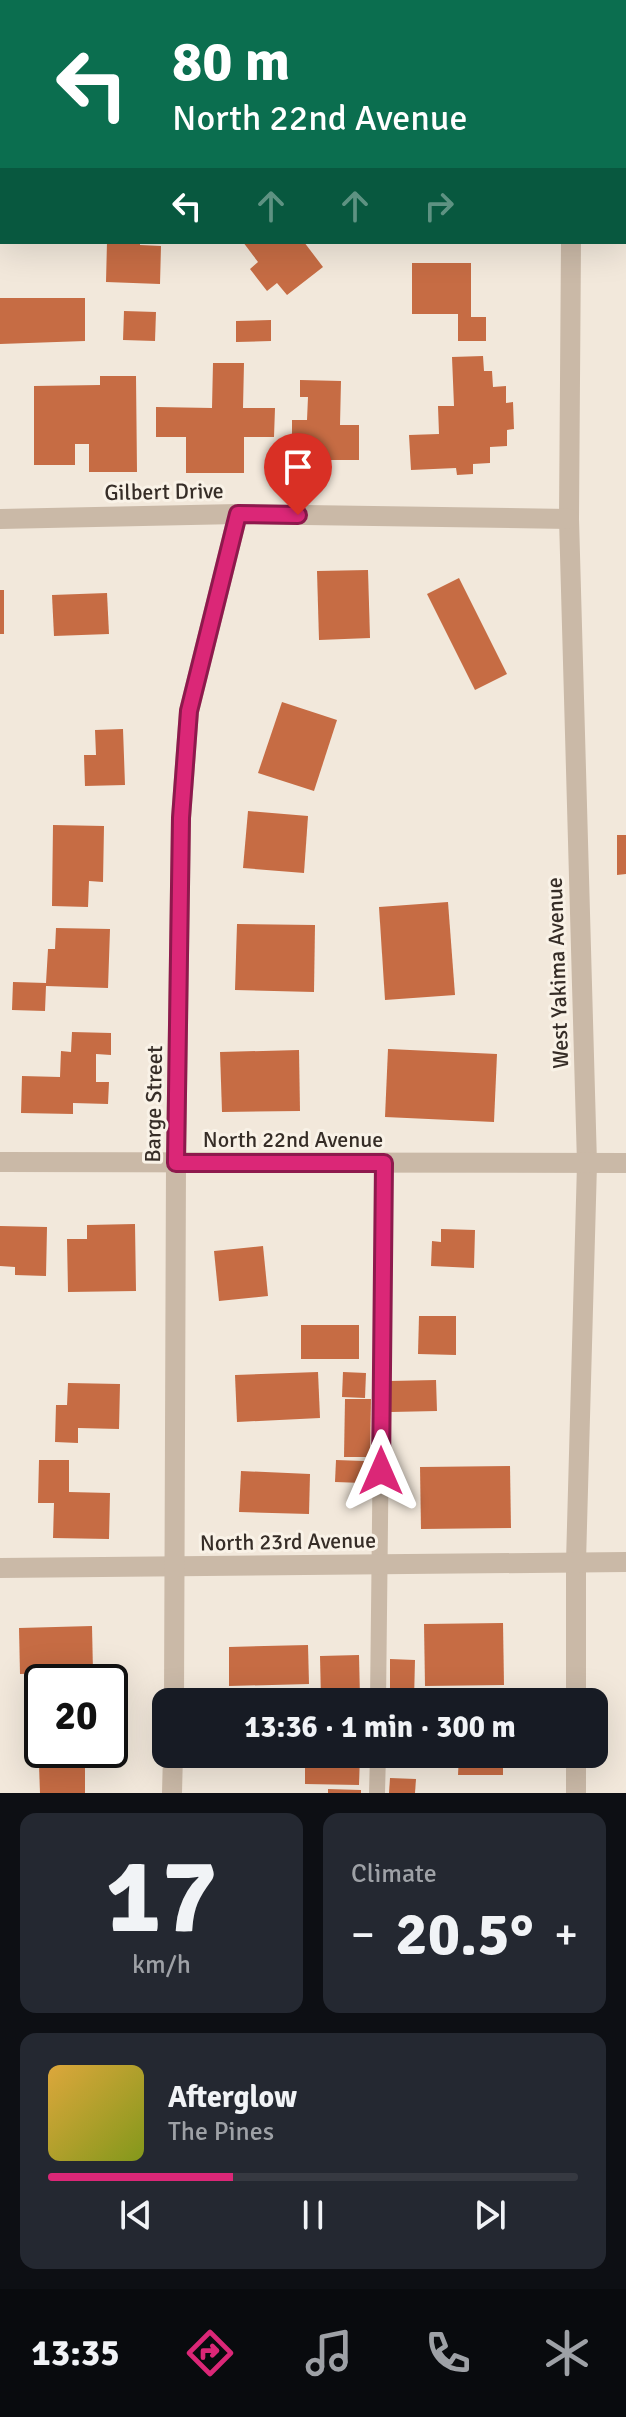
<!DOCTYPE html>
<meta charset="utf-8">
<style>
:root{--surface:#171b24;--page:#242831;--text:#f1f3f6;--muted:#9ea1a6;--line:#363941;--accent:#db2777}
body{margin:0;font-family:Signika,sans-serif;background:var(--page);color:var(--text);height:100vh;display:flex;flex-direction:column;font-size:30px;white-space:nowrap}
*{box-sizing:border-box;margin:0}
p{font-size:26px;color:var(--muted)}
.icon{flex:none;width:44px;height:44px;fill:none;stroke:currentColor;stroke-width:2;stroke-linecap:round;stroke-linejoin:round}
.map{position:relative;height:1793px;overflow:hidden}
.sheet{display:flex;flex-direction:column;gap:20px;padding:20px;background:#0d0f14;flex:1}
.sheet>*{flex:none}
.top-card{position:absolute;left:0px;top:0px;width:626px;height:244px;box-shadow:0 8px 32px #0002;background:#0b6e4f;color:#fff;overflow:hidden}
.speed{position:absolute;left:24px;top:1664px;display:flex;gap:16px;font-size:40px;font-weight:700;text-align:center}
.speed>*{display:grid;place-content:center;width:104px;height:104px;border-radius:50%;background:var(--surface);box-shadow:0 8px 32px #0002;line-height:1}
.speed .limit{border:4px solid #111;border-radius:12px;background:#fff;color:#111}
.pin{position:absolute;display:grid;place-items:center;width:68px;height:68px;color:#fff;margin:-82px -34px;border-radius:50% 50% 50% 0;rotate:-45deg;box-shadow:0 0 8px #0007}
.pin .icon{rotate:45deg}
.me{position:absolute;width:88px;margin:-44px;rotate:0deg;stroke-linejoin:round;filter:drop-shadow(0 0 6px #0008)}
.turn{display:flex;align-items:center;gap:28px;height:168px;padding:0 40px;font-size:36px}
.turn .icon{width:104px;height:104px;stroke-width:2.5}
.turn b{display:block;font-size:56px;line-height:68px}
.lanes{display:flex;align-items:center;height:76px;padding:0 40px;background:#0003;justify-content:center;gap:40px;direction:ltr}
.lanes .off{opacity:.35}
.big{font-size:60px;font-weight:800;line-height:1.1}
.sheet .card{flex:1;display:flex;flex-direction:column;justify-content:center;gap:12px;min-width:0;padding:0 28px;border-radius:16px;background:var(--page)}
.sheet .dial{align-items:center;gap:0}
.dial b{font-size:104px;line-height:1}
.song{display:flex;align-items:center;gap:24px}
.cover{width:96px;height:96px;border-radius:12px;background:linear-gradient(135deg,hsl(40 70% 55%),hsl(70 70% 35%))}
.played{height:8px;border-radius:4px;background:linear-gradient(90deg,var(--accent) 35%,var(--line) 35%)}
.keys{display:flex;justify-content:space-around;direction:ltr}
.heat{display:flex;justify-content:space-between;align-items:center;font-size:44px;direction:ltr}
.sheet .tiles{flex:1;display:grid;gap:20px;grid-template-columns:1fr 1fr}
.card:last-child{grid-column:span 2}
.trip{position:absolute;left:152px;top:1688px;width:456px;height:80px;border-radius:16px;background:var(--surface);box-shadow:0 8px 32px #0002;font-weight:800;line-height:80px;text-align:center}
.dock{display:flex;height:128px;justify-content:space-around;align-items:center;background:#090b0e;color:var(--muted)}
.dock .icon{width:56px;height:56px}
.dock .current{color:var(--accent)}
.dock b{font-size:36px;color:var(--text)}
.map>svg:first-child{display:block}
</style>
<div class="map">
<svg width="626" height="1793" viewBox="0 0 626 1793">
<rect width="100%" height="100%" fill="#f2e8db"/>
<g fill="#c66c44">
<polygon points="107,242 140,242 140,245 161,246 160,284 106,282"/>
<polygon points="243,242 304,242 323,267 287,295 277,283 267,291 250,269 258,262"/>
<polygon points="412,263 471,263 471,317 486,317 486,341 458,341 458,314 412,314"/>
<polygon points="0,298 85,298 85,341 0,344"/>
<polygon points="124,311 156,312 155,341 123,340"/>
<polygon points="271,320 271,341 236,342 236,321"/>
<polygon points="483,356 484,371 492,371 493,387 506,386 506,403 513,402 514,429 507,430 507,446 490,447 490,463 473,464 473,474 457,475 456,468 411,470 409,435 439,434 438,406 454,406 452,357"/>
<polygon points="213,363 244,363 243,408 275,408 274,437 244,437 244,473 186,473 186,437 156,437 156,407 212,408"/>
<polygon points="100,376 136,376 137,472 89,472 89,444 75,444 75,465 34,465 34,386 100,385"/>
<polygon points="300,380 341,381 340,425 359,425 359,460 318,460 318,476 292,476 292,420 307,420 308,397 300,397"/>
<polygon points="368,570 370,638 319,640 317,571"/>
<polygon points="459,578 507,674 475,690 427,594"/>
<rect x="0" y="590" width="4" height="44"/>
<polygon points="107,593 109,634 54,636 52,595"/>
<polygon points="282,702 337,720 314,791 258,773"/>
<polygon points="123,729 125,785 85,786 84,755 96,755 95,730"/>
<polygon points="248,811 308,816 304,873 243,868"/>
<polygon points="53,825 104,826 103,882 89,881 88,907 52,906"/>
<polygon points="617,835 626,835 626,874 617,875"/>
<polygon points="448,902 455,995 385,1000 379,907"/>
<polygon points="237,924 315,925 314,992 235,990"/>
<polygon points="56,928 110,929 108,988 46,986 45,1011 12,1010 13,982 46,983 48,949 55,949"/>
<polygon points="72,1032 111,1033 111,1055 96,1054 96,1082 109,1082 108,1104 73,1103 73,1114 21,1113 22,1076 60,1077 61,1051 71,1052"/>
<polygon points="388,1049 497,1054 494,1122 385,1117"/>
<polygon points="299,1050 300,1111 222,1112 220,1052"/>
<polygon points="135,1224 136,1291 68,1292 67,1239 87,1239 87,1225"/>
<polygon points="0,1226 47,1227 46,1276 15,1275 15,1267 0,1266"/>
<polygon points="441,1229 475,1230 474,1268 431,1266 432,1241 441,1242"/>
<polygon points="263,1246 268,1296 219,1301 214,1251"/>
<polygon points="419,1316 456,1316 456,1355 418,1354"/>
<rect x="301" y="1325" width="58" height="34"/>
<polygon points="318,1372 320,1418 237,1422 235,1375"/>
<polygon points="343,1372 366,1373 365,1398 342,1397"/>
<polygon points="436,1380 437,1411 391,1412 390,1381"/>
<polygon points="68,1383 120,1384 119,1429 78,1428 78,1443 55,1442 56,1405 67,1405"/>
<polygon points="345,1399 371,1399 370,1457 344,1457"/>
<polygon points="39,1460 69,1460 69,1492 110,1493 109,1539 53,1538 54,1503 38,1503"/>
<polygon points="336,1460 364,1461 363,1483 335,1482"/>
<polygon points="510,1466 511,1528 421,1529 420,1467"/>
<polygon points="241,1471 310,1474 309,1514 239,1512"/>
<polygon points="503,1623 504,1685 425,1686 424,1624"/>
<polygon points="92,1626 93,1672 20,1674 19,1628"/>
<polygon points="308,1645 309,1684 229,1686 229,1647"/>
<polygon points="359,1655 360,1699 321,1700 320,1656"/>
<polygon points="390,1659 415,1660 414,1700 390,1699"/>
<polygon points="225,1754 289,1754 289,1765 225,1763"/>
<polygon points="305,1754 360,1754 359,1785 305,1784"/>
<polygon points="459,1754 503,1754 503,1775 458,1775"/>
<polygon points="85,1764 85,1793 40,1793 39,1765"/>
<polygon points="390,1778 416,1779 415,1793 389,1793"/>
<polygon points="328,1789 361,1790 361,1793 328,1793"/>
</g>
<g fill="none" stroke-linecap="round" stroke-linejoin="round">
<g stroke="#cab9a7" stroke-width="16">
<polyline points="378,1702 384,1163"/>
<polyline points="377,1793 378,1754"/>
</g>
<g stroke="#cab9a7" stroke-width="20">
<polyline points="572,2 572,0"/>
<polyline points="571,242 569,519 587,1164 576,1562 576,1702"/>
<polyline points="0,519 238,514 569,519"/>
<polyline points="0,1162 626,1163"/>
<polyline points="0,1568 626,1562"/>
<polyline points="174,1702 176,1163 181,818 189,711 238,514"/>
<polyline points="576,1754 576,1793"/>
<polyline points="172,1793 173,1754"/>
</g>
</g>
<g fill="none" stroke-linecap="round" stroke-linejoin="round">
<defs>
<polyline id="route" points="298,515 238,514 189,711 181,818 176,1163 384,1163 381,1471"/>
</defs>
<use href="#route" stroke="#8e194d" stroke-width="20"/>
<use href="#route" stroke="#db2777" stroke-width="14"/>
</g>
<g text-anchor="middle" stroke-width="6" stroke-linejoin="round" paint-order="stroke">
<g font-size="22" fill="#362d27" stroke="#f9f2e7">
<text transform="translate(164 491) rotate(-1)" y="8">Gilbert Drive</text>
<text transform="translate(557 973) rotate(-92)" y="8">West Yakima Avenue</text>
<text transform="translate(153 1104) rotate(-89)" y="8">Barge Street</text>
<text x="293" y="1147">North 22nd Avenue</text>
<text transform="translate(288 1541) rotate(-1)" y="8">North 23rd Avenue</text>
</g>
</g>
</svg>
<div class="speed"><div class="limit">20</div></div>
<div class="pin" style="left:298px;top:515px;background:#d93025"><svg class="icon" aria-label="arrive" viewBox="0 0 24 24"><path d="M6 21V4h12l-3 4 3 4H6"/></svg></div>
<svg class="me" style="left:381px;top:1471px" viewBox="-20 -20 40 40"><path d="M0-17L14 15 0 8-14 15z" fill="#db2777" stroke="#fff" stroke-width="4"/></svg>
<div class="trip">13:36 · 1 min · 300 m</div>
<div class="top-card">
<div class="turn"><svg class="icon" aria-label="left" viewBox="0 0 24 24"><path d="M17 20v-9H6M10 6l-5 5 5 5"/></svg><div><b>80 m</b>North 22nd Avenue</div></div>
<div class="lanes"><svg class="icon" aria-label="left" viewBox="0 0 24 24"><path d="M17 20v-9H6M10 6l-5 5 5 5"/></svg><svg class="icon off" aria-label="ahead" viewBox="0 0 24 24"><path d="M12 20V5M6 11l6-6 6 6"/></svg><svg class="icon off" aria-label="ahead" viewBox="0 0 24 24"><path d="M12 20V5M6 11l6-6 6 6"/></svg><svg class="icon off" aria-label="right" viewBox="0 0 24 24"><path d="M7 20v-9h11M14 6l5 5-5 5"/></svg></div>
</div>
</div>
<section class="sheet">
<div class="tiles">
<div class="card dial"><b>17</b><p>km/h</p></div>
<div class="card"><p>Climate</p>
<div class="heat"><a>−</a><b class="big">20.5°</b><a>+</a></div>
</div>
<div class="card">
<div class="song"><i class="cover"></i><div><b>Afterglow</b><p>The Pines</p></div></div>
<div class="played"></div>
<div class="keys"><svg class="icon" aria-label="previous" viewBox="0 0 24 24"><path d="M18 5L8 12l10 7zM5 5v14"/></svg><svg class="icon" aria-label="pause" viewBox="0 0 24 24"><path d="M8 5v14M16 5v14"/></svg><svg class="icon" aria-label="next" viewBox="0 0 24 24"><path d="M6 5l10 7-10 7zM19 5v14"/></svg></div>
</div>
</div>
</section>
<nav class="dock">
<b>13:35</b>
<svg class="icon current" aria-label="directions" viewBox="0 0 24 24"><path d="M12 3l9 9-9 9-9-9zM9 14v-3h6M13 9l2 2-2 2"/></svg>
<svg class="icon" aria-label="music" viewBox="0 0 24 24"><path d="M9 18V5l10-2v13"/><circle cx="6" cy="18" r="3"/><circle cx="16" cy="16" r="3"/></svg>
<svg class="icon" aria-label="phone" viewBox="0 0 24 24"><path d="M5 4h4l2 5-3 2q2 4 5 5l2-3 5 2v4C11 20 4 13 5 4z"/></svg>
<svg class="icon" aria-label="climate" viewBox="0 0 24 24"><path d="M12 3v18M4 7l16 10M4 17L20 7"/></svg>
</nav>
